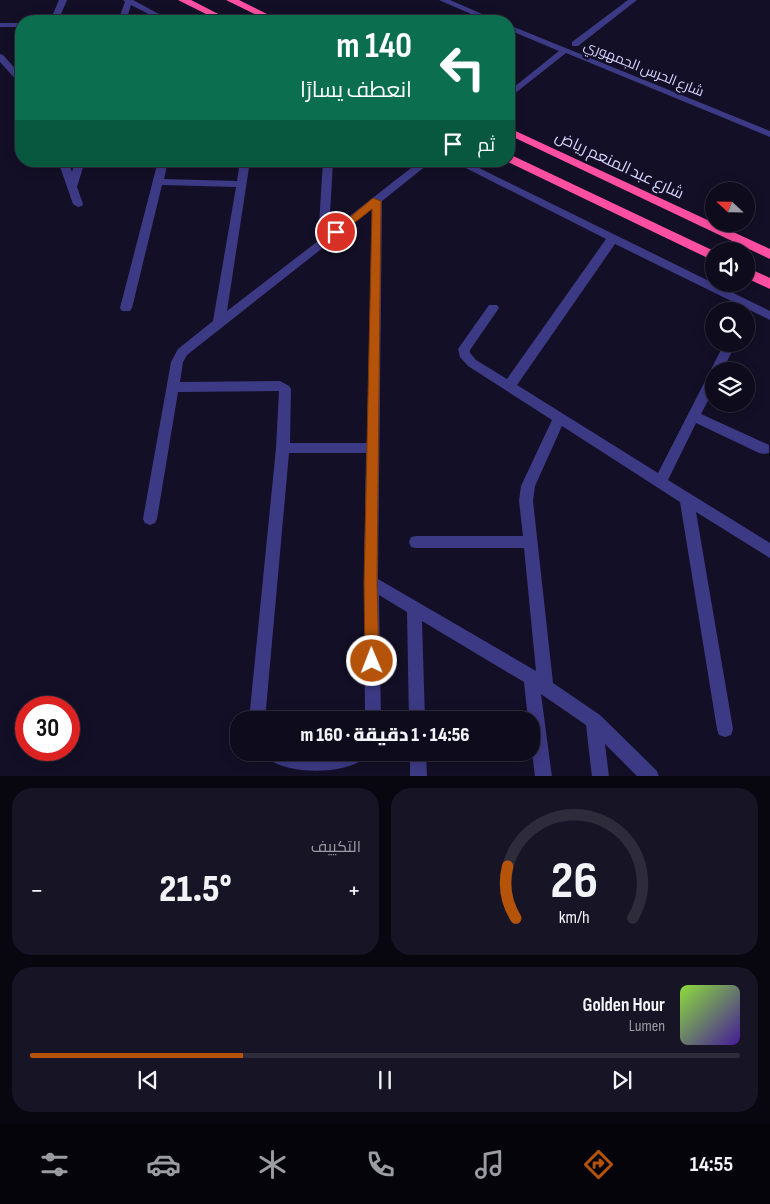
<!DOCTYPE html>
<html lang="ar">
<meta charset="utf-8">
<style>
:root{--surface:#0e0b1c;--page:#171425;--text:#f1f3f6;--muted:#9b9ba3;--line:#2e2b3b;--accent:#b45309}
body{margin:0;font-family:"Sofia Sans Condensed",Cairo,sans-serif;background:var(--page);color:var(--text);direction:rtl;height:100vh;display:flex;flex-direction:column;font-size:19px;white-space:nowrap}
*{box-sizing:border-box;margin:0}
p{font-size:16px;color:var(--muted)}
.icon{flex:none;width:28px;height:28px;fill:none;stroke:currentColor;stroke-width:2;stroke-linecap:round;stroke-linejoin:round}
.map{position:relative;height:776px;overflow:hidden;direction:ltr}
.drawer{display:flex;flex-direction:column;gap:12px;padding:12px;background:#08060f;flex:1}
.drawer>*{flex:none}
.guide{position:absolute;left:15px;top:15px;width:500px;height:152px;border-radius:20px;box-shadow:0 2px 12px #0003,0 0 0 1px var(--line);direction:rtl;background:#0b6e4f;color:#fff;overflow:hidden}
.needle{width:32px;rotate:292deg}
.fabs{position:absolute;left:705px;top:182px;display:grid;gap:10px}
.fabs a{display:grid;place-items:center;width:50px;height:50px;border-radius:50%;background:var(--surface);box-shadow:0 2px 12px #0003,0 0 0 1px var(--line);font-size:25px}
.speed{position:absolute;left:15px;top:696px;display:flex;gap:10px;font-size:25px;font-weight:700;text-align:center}
.speed>*{display:grid;place-content:center;width:65px;height:65px;border-radius:50%;background:var(--surface);box-shadow:0 2px 12px #0003,0 0 0 1px var(--line);line-height:1}
.speed .limit{border:8px solid #d22;background:#fff;color:#111}
.pin{position:absolute;display:grid;place-items:center;width:42px;height:42px;color:#fff;margin:-21px;border:2px solid #fff;border-radius:50%;box-shadow:0 1px 5px #0007}
.me{position:absolute;width:55px;margin:-28px;rotate:359deg;stroke-linejoin:round;filter:drop-shadow(0 0 4px #0008)}
.turn{display:flex;align-items:center;gap:18px;height:105px;padding:0 20px;font-size:22px}
.turn .icon{width:65px;height:65px;stroke-width:2.5}
.turn b{display:block;font-size:35px;line-height:42px}
.then{display:flex;align-items:center;height:48px;padding:0 20px;background:#0003;gap:10px;font-size:19px}
.big{font-size:38px;font-weight:800;line-height:1.1}
.drawer .card{flex:1;display:flex;flex-direction:column;justify-content:center;gap:8px;min-width:0;padding:0 18px;border-radius:20px;background:var(--page)}
.drawer .dial{align-items:center;gap:0}
.dial svg{height:130px;overflow:visible;fill:none;stroke:var(--line);stroke-width:7;stroke-linecap:round;text-anchor:middle}
.dial text{fill:var(--text);stroke:none}
.song{display:flex;align-items:center;gap:15px}
.cover{width:60px;height:60px;border-radius:8px;background:linear-gradient(135deg,hsl(90 70% 55%),hsl(260 70% 35%))}
.played{height:5px;border-radius:2px;background:linear-gradient(90deg,var(--accent) 30%,var(--line) 30%)}
.keys{display:flex;justify-content:space-around;direction:ltr}
.heat{display:flex;justify-content:space-between;align-items:center;font-size:28px;direction:ltr}
.drawer .tiles{flex:1;display:grid;gap:12px;grid-template-columns:1fr 1fr}
.card:last-child{grid-column:span 2}
.trip{position:absolute;left:230px;top:711px;width:310px;height:50px;border-radius:20px;background:var(--surface);box-shadow:0 2px 12px #0003,0 0 0 1px var(--line);font-weight:800;line-height:50px;text-align:center;direction:rtl}
.tab-bar{display:flex;height:80px;justify-content:space-around;align-items:center;background:#06040b;color:var(--muted)}
.tab-bar .icon{width:35px;height:35px}
.tab-bar .on{color:var(--accent)}
.tab-bar b{font-size:22px;color:var(--text)}
.map>svg:first-child{display:block}
</style>
<div class="map">
<svg width="770" height="777" viewBox="0 0 770 777">
<rect width="100%" height="100%" fill="#130f26"/>
<g fill="none" stroke-linecap="round" stroke-linejoin="round">
<g fill="#3d3a85" fill-rule="evenodd">
<polygon points="59,0 67,0 58,21 50,21"/>
<polygon points="123,0 133,0 172,21 162,21 131,5 126,21 118,21 125,2"/>
<polygon points="439,0 450,0 498,21 487,21"/>
<polygon points="628,0 637,0 578,46 572,46 572,42"/>
<rect x="0" y="23" width="21" height="4"/>
<polygon points="509,25 770,131 770,137 566,53 509,98 509,91 559,51 509,30"/>
<polygon points="0,54 3,55 21,75 21,83 18,82 0,62"/>
<polygon points="58,161 68,161 72,172 75,161 85,161 77,187 83,204 82,206 78,207 73,204"/>
<path d="M 158,161 L 168,161 L 164,179 L 237,181 L 240,161 L 250,161 L 227,311 L 318,241 L 323,161 L 333,161 L 329,232 L 420,161 L 432,161 L 382,201 L 378,579 L 536,671 L 524,548 L 416,548 L 411,547 L 409,542 L 411,537 L 416,536 L 523,536 L 519,501 L 521,486 L 552,420 L 468,366 L 460,357 L 458,349 L 489,305 L 497,305 L 499,308 L 470,350 L 470,353 L 476,360 L 507,379 L 606,239 L 452,161 L 465,161 L 770,311 L 770,320 L 615,244 L 517,385 L 658,473 L 724,344 L 736,344 L 722,371 L 714,371 L 714,389 L 701,414 L 769,445 L 769,453 L 764,454 L 759,453 L 696,423 L 668,480 L 770,543 L 770,558 L 696,512 L 733,729 L 731,735 L 725,737 L 719,735 L 717,729 L 680,502 L 562,426 L 535,486 L 533,501 L 553,683 L 600,715 L 657,771 L 659,777 L 638,777 L 605,744 L 609,777 L 592,777 L 586,725 L 541,694 L 552,777 L 535,777 L 531,743 L 531,720 L 528,720 L 524,682 L 422,621 L 425,720 L 409,720 L 407,612 L 379,595 L 381,720 L 365,720 L 364,583 L 366,453 L 289,453 L 265,720 L 249,720 L 276,448 L 279,391 L 178,392 L 157,519 L 155,523 L 150,525 L 145,523 L 143,519 L 171,362 L 178,349 L 213,321 L 236,187 L 162,185 L 132,308 L 130,311 L 122,311 L 120,308 ZM 372,209 L 367,443 L 290,443 L 291,389 L 289,386 L 280,381 L 180,382 L 183,362 L 187,355 Z"/>
<path d="M 262,752 L 283,752 L 292,758 L 316,762 L 339,758 L 349,752 L 370,752 C 356,777 276,777 262,752 Z"/>
<polygon points="410,752 426,752 427,777 410,777"/>
</g>
<g fill="#ff4fa3" fill-rule="evenodd">
<polygon points="178,0 191,0 232,21 220,21"/>
<polygon points="226,0 239,0 281,21 269,21"/>
<polygon points="509,128 770,249 770,259 509,135"/>
<polygon points="509,154 714,251 714,261 506,161 509,161"/>
<polygon points="746,267 770,278 770,289 746,278"/>
</g>
</g>
<polygon fill="#b45309" stroke="#753606" points="373,198 381,201 377,583 379,661 377,666 372,668 367,666 365,661 364,583 372,209 340,234 336,235 332,232"/>
<g text-anchor="middle" stroke-width="5" stroke-linejoin="round" paint-order="stroke">
<g font-size="14" fill="#d9d4ff" stroke="#130f26">
<text transform="translate(644 68) rotate(22)" y="5">شارع الحرس الجمهوري</text>
</g>
<g font-size="16" fill="#d9d4ff" stroke="#130f26">
<text transform="translate(620 164) rotate(25)" y="6">شارع عبد المنعم رياض</text>
</g>
</g>
</svg>
<div class="fabs">
<a><svg class="needle" viewBox="-14 -14 28 28"><path d="M0-13l5 13h-10z" fill="#e53935"/><path d="M0 13l5-13h-10z" fill="#9b9ba3"/></svg></a>
<a><svg class="icon" aria-label="sound" viewBox="0 0 24 24"><path d="M4 9h4l5-4v14l-5-4H4zM17 9q2 3 0 6"/></svg></a>
<a><svg class="icon" aria-label="search" viewBox="0 0 24 24"><circle cx="10" cy="10" r="6"/><path d="M15 15l6 6"/></svg></a>
<a><svg class="icon" aria-label="layers" viewBox="0 0 24 24"><path d="M12 4l9 5-9 5-9-5zM3 14l9 5 9-5"/></svg></a>
</div>
<div class="speed"><div class="limit">30</div></div>
<div class="pin" style="left:336px;top:232px;background:#d93025"><svg class="icon" aria-label="arrive" viewBox="0 0 24 24"><path d="M6 21V4h12l-3 4 3 4H6"/></svg></div>
<svg class="me" style="left:372px;top:661px" viewBox="-20 -20 40 40"><circle r="17" fill="#b45309" stroke="#fff" stroke-width="3"/><path d="M0-11L8 9 0 5-8 9z" fill="#fff"/></svg>
<div class="trip">14:56 · 1 دقيقة · 160 m</div>
<div class="guide">
<div class="turn"><svg class="icon" aria-label="left" viewBox="0 0 24 24"><path d="M17 20v-9H6M10 6l-5 5 5 5"/></svg><div><b>140 m</b>انعطف يسارًا</div></div>
<div class="then">ثم<svg class="icon" aria-label="arrive" viewBox="0 0 24 24"><path d="M6 21V4h12l-3 4 3 4H6"/></svg></div>
</div>
</div>
<section class="drawer">
<div class="tiles">
<div class="card dial"><svg viewBox="0 0 100 80">
<path d="M14 69A42 42 0 1 1 86 69"/>
<path d="M14 69A42 42 0 0 1 9 37" stroke="#b45309"/>
<text x="50" y="56" font-size="32" font-weight="700">26</text>
<text x="50" y="72" font-size="11">km/h</text>
</svg></div>
<div class="card"><p>التكييف</p>
<div class="heat"><a>−</a><b class="big">21.5°</b><a>+</a></div>
</div>
<div class="card">
<div class="song"><i class="cover"></i><div><b>Golden Hour</b><p>Lumen</p></div></div>
<div class="played"></div>
<div class="keys"><svg class="icon" aria-label="previous" viewBox="0 0 24 24"><path d="M18 5L8 12l10 7zM5 5v14"/></svg><svg class="icon" aria-label="pause" viewBox="0 0 24 24"><path d="M8 5v14M16 5v14"/></svg><svg class="icon" aria-label="next" viewBox="0 0 24 24"><path d="M6 5l10 7-10 7zM19 5v14"/></svg></div>
</div>
</div>
</section>
<nav class="tab-bar">
<b>14:55</b>
<svg class="icon on" aria-label="directions" viewBox="0 0 24 24"><path d="M12 3l9 9-9 9-9-9zM9 14v-3h6M13 9l2 2-2 2"/></svg>
<svg class="icon" aria-label="music" viewBox="0 0 24 24"><path d="M9 18V5l10-2v13"/><circle cx="6" cy="18" r="3"/><circle cx="16" cy="16" r="3"/></svg>
<svg class="icon" aria-label="phone" viewBox="0 0 24 24"><path d="M5 4h4l2 5-3 2q2 4 5 5l2-3 5 2v4C11 20 4 13 5 4z"/></svg>
<svg class="icon" aria-label="climate" viewBox="0 0 24 24"><path d="M12 3v18M4 7l16 10M4 17L20 7"/></svg>
<svg class="icon" aria-label="car" viewBox="0 0 24 24"><path d="M5 17H2v-5l4-1 3-4h7l3 4 3 1v5h-3M9 17h6M6 11h13"/><circle cx="7" cy="17" r="2"/><circle cx="17" cy="17" r="2"/></svg>
<svg class="icon" aria-label="filters" viewBox="0 0 24 24"><path d="M4 7h16M4 17h16"/><circle cx="9" cy="7" r="2"/><circle cx="15" cy="17" r="2"/></svg>
</nav>
